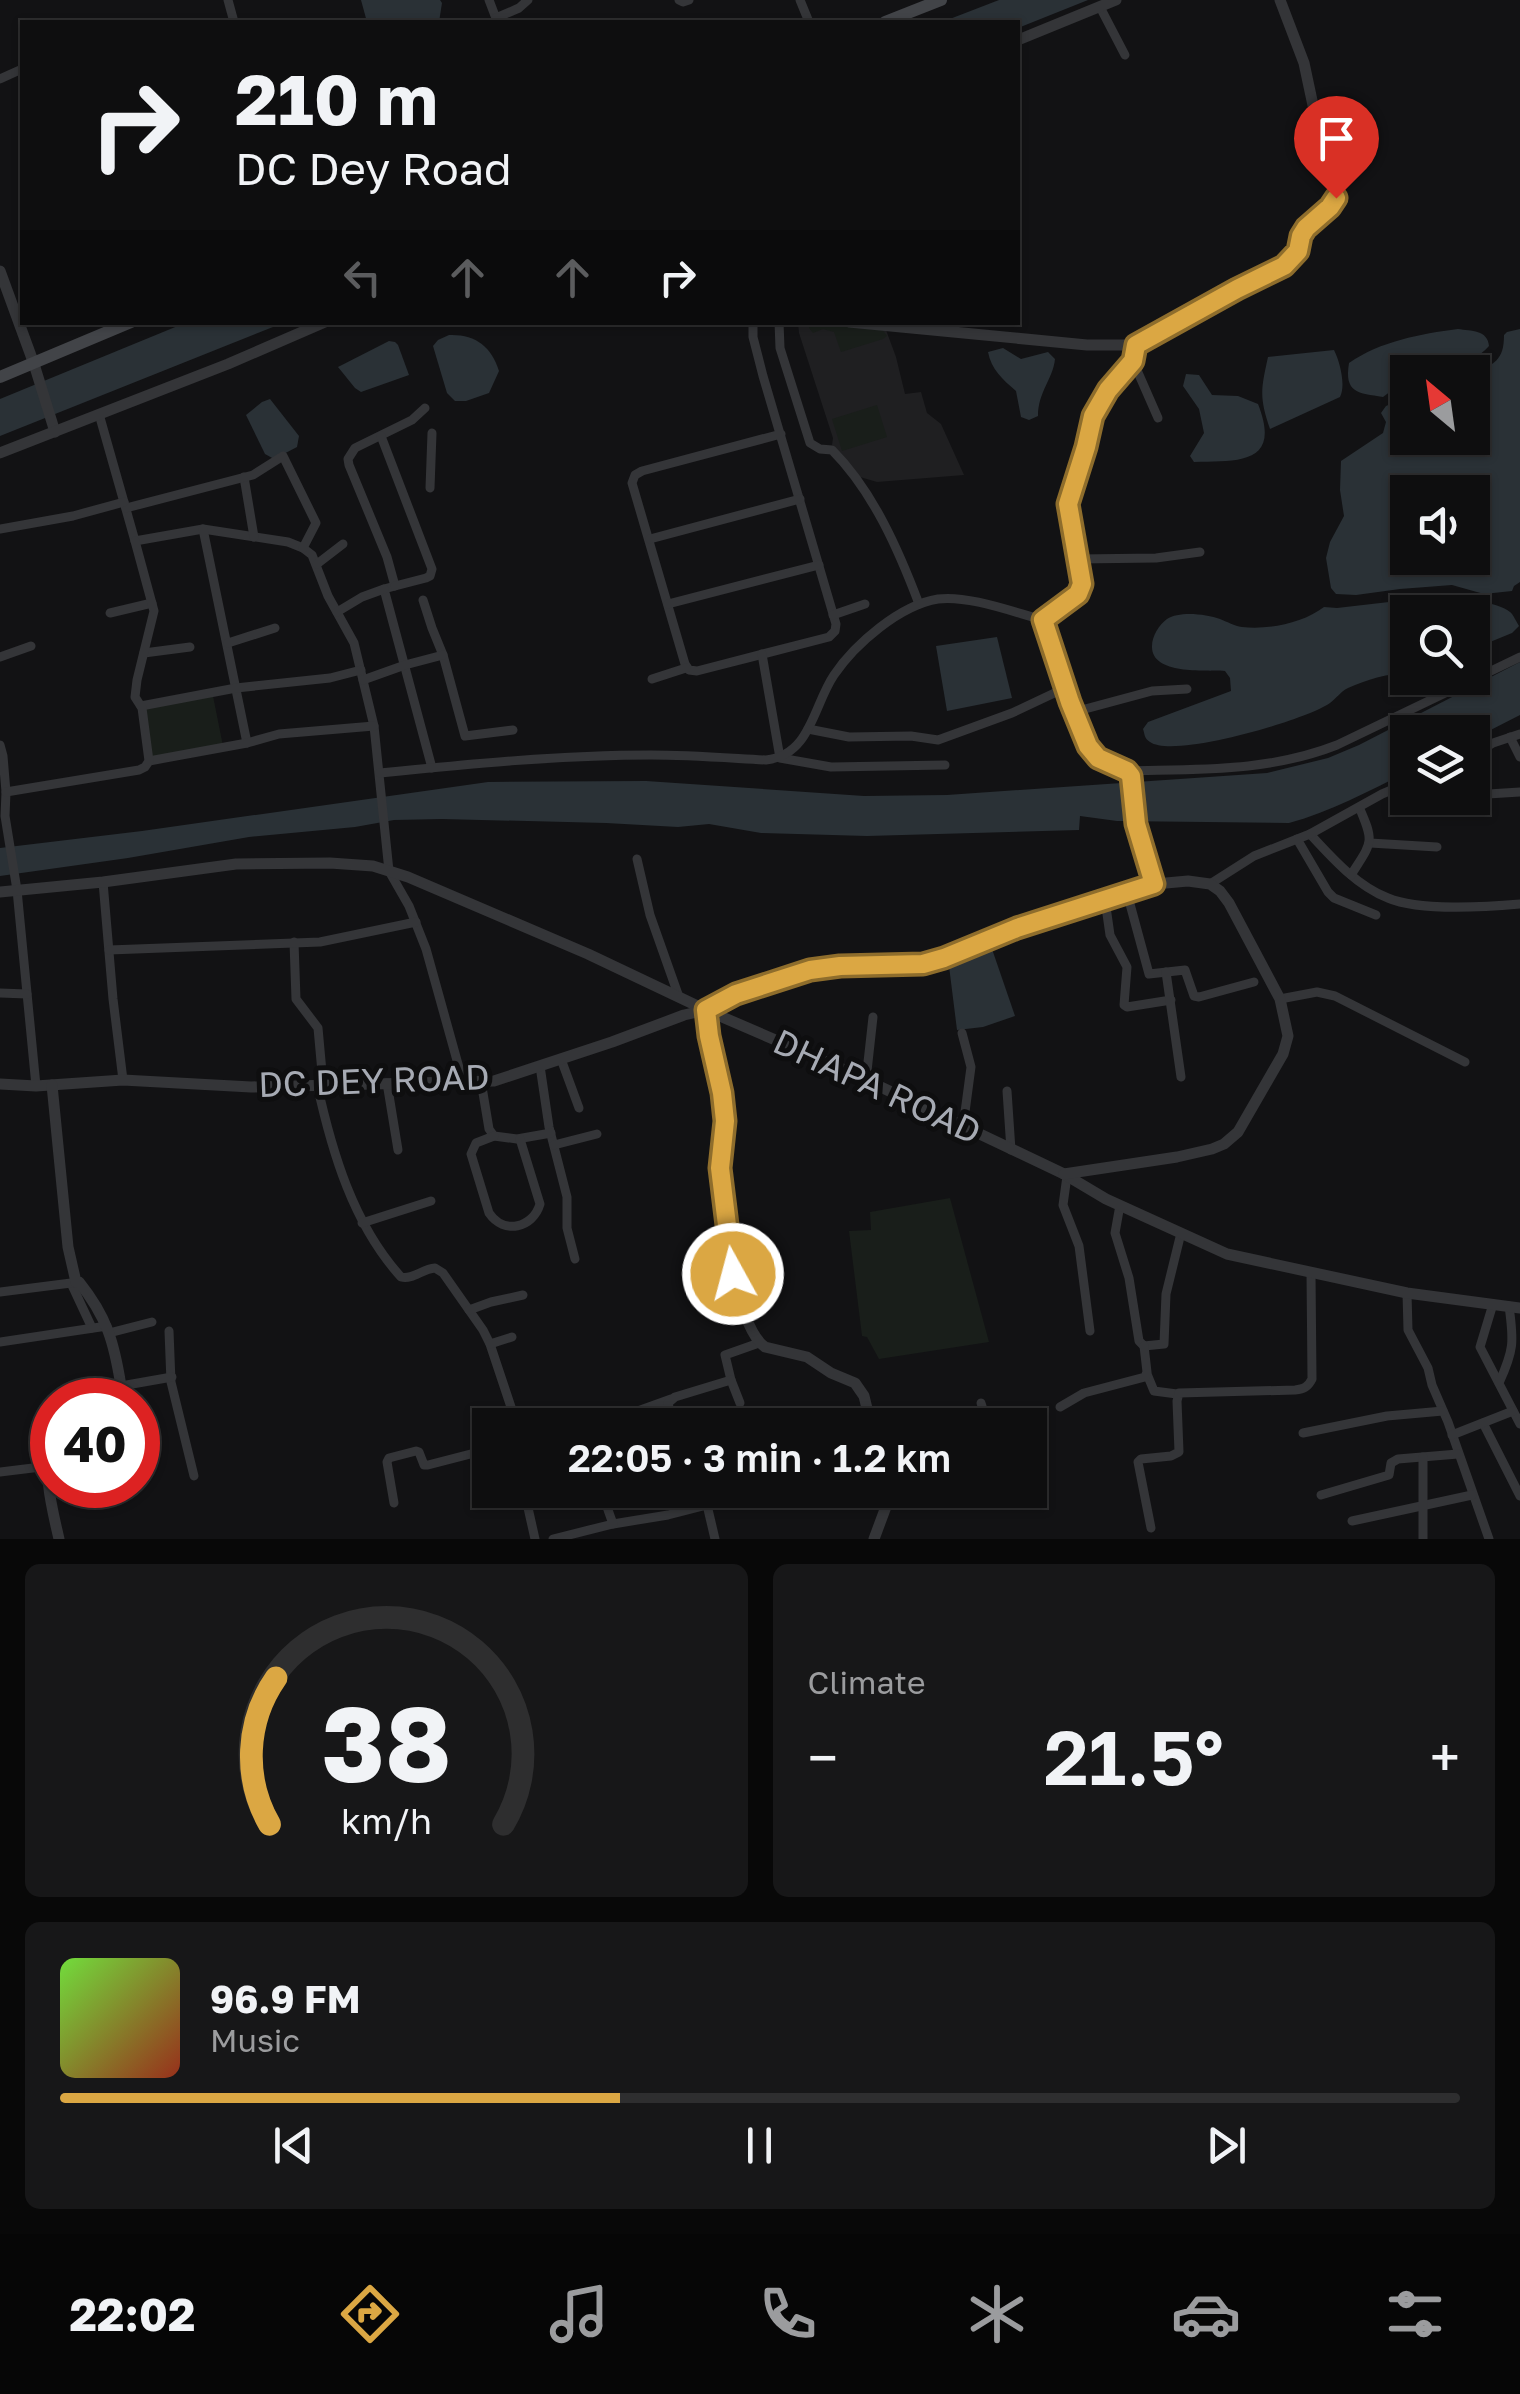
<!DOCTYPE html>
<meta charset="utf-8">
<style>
:root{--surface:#0e0e0f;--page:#171718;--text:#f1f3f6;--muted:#9b9c9e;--line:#2e2e2f;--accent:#dba743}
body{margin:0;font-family:"Golos Text",sans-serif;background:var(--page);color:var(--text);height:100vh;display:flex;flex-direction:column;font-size:38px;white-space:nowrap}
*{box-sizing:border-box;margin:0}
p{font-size:32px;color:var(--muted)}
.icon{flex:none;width:55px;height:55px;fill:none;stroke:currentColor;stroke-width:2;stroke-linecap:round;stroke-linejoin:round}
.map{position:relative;height:1539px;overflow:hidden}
.sheet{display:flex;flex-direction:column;gap:25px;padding:25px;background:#080808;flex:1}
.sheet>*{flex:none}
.banner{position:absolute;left:20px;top:20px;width:1000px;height:305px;border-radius:0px;box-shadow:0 2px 8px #0004,0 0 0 2px var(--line);background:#0e0e0f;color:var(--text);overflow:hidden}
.needle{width:65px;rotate:331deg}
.controls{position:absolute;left:1390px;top:355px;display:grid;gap:20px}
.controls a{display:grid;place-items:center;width:100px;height:100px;border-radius:0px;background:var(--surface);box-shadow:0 2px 8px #0004,0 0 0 2px var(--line);font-size:50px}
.speed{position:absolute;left:30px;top:1378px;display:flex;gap:20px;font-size:50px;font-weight:700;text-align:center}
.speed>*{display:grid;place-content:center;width:130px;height:130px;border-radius:50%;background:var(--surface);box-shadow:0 2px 8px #0004,0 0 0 2px var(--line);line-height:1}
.speed .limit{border:15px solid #d22;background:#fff;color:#111}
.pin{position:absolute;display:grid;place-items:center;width:85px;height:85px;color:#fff;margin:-102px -42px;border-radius:50% 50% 50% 0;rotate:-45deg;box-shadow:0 0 10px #0007}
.pin .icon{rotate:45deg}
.me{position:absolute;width:110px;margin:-55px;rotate:353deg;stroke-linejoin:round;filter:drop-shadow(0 0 8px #0008)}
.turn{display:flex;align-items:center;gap:35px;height:210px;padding:0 50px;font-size:45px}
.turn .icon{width:130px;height:130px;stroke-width:2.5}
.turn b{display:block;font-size:70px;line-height:85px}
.lanes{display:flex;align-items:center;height:95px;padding:0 50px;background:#0003;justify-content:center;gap:50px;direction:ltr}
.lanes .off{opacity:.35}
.big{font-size:75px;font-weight:600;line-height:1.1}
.sheet .card{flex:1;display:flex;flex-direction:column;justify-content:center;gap:15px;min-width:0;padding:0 35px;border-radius:15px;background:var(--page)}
.sheet .dial{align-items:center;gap:0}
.dial svg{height:260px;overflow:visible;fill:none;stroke:var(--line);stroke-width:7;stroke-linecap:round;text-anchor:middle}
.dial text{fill:var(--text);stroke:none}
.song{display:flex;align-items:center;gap:30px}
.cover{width:120px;height:120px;border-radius:15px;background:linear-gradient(135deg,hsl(100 70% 55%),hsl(10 70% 35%))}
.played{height:10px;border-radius:5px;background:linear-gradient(90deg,var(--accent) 40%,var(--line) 40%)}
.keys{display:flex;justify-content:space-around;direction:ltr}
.heat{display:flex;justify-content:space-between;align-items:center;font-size:55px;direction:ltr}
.sheet .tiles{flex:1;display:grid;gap:25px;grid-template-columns:1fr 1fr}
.card:last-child{grid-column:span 2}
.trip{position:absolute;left:472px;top:1408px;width:575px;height:100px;border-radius:0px;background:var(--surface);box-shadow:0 2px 8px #0004,0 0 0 2px var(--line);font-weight:600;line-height:100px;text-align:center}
.menu{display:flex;height:160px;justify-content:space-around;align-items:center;background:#060606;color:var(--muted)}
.menu .icon{width:70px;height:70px}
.menu .active{color:var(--accent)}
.menu b{font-size:45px;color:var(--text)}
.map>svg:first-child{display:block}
</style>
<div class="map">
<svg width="1520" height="1539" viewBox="0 0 1520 1539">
<rect width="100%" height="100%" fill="#121214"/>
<polygon fill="#1f1f21" points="798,323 840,323 886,330 896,357 905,394 921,392 927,413 941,424 964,475 877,482 860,477 832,445 833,438 799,333"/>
<g fill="#191e1a">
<polygon points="810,323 834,323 882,329 887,336 883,339 841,352 834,332 823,329 813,333 809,328"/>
<polygon points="877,405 887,437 842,451 832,419"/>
<polygon points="213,696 223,746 150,761 144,708"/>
<polygon points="950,1198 989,1342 879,1359 867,1337 862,1336 849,1231 871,1230 870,1212"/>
</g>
<g fill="#2a3136" fill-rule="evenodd">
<polygon points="361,0 440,0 442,3 439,22 367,22"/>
<polygon points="999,0 1088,0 1018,28 1018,22 942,22"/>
<polygon points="185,323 283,323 0,436 0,399"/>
<path d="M 1458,329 C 1471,331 1488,330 1489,346 C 1469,368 1436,372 1408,372 L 1407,382 L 1399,385 L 1383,397 C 1358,393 1344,393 1349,363 C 1381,341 1420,334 1458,329 Z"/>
<path d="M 1520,329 L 1520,582 L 1514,586 L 1512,591 L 1484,594 L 1452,585 L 1400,589 L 1356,595 L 1336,594 L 1331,588 L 1326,558 L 1330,542 L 1344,516 L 1340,490 L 1341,461 L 1383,433 L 1386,422 L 1381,413 L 1386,406 L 1407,397 L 1408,438 L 1472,438 L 1473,373 C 1494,364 1504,361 1504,335 L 1507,332 ZM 1408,492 L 1472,492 L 1472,558 L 1408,558 Z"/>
<path d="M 449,335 C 475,334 491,346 499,371 L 489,393 L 466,401 L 455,401 L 447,393 L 433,346 L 438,340 Z"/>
<polygon points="389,341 395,342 398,345 409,375 361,392 355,388 338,367"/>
<path d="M 1003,348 L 1021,359 L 1048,352 L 1055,359 C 1053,379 1038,392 1038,416 L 1029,420 L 1021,417 L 1016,391 C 1003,380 991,369 988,352 Z"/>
<path d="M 1334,350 C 1340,362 1346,386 1340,397 L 1270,429 C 1259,397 1261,389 1268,357 Z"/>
<path d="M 1186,374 L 1199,375 L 1212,395 L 1238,396 L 1258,404 C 1282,465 1238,461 1194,462 L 1190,456 L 1204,433 L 1199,409 L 1183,386 Z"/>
<polygon points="270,399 299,436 297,447 274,459 265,454 246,415 262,402"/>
<path d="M 1442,598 C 1459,599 1497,601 1510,612 C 1513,614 1517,623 1519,626 L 1512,633 L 1473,649 L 1472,612 L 1408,612 L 1407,673 C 1387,673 1367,680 1348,688 C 1340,692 1337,698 1330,703 C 1306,720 1174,759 1150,742 C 1144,738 1145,735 1143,729 L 1148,722 L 1231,691 L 1230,678 L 1225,671 C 1204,670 1151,675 1152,646 C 1152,636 1159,625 1167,619 C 1179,611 1206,614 1220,619 C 1228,622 1234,626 1242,627 C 1269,630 1303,623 1324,607 L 1337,608 L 1415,599 Z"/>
<polygon points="997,637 1012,698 947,711 936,646"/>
<path d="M 1520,662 L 1520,715 L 1473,739 L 1472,732 L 1408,732 L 1407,772 C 1369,791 1330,812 1289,823 L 1117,821 L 1080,816 L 1079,830 L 867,836 L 761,833 L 709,824 L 678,827 L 606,823 L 442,819 L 394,820 L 355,827 L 249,837 L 128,858 L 0,876 L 0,848 L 142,831 L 488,782 L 646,781 L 864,796 L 947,795 L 1267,773 L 1328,758 L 1359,745 Z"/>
<polygon points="992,949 1015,1016 983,1027 957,1030 949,966"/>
</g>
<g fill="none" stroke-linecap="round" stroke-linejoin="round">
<g stroke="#343538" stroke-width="9">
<polyline points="228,0 234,22"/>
<polyline points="489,0 497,21"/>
<polyline points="679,0 683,2 689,0"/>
<polyline points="800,0 809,22"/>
<polyline points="1100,7 1125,55"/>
<polyline points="496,18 519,8 528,0"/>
<polyline points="0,79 22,69"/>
<polyline points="753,322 753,337 763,376 836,624 835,631 829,637 697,671 689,670 685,664 632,483 635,475 642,471 781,434"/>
<path d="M 779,322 L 780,348 L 810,443 L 820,449 L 832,450 C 873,491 899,551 919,604"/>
<polyline points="1133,361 1158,418"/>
<polyline points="425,408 412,420 355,448 348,459 349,465 387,557 395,586 384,589 432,768"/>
<polyline points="99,414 135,541 203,529 288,542 303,548 312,555 328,596 354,643 374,726 389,871 409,906 426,949 463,1082"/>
<polyline points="381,436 432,569 430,576 426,578 395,586"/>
<polyline points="244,477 254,537"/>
<polyline points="430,488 432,433"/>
<polyline points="126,508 253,475 283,456 316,523 303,548"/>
<polyline points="0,529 73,516 124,502"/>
<polyline points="203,529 247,743"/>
<polyline points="650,539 800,499"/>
<polyline points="1079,559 1156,558 1200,552"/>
<polyline points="317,564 343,544"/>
<polyline points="423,600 432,628 443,655 465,736 513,730"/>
<polyline points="668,604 819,565"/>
<polyline points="337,612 362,597 384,589"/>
<polyline points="110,613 152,603"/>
<polyline points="833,615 865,604"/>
<polyline points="228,643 275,628"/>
<polyline points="144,653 190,647"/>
<polyline points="762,654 780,758 831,767 945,765"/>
<polyline points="0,657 31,646"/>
<polyline points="652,679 686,668"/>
<polyline points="363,680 405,665 443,655"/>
<polyline points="141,706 236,688 330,678 361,670"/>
<polyline points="1074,712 1152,691 1187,689"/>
<polyline points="808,729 849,737 911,736 938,740 1012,713 1065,688"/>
<polyline points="1510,737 1520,757"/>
<polyline points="0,745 3,756 6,792 5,816 17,890 36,1086"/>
<polyline points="1472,756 1493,743 1520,734"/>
<polyline points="149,761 247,743 279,734 374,726"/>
<polyline points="1472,768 1480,795"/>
<path d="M 1127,771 C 1200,769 1268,772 1337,745 L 1520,657"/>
<path d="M 380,773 C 470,764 560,755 651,755 C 689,755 728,758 766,760 C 811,755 813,706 834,675 C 855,644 900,605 938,599 C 968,595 1013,612 1043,620"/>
<polyline points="6,792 139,770 145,767 149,761 142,708 135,697 137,680 154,611 135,541"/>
<polyline points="1472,795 1520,792"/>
<path d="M 1310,834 C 1332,858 1357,886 1388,898 C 1418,911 1486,907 1520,904"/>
<polyline points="1297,839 1328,892 1334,898 1376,915"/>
<polyline points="1370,843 1437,847"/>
<polyline points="637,859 650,915 679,997"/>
<path d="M 1351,875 C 1372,842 1375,843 1359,807"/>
<polyline points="103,882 113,999 123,1080"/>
<polyline points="1210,884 1254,856 1310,834 1382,794 1408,783"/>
<polyline points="1127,893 1149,974 1185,970 1194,996 1199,997 1254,982"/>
<polyline points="1105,900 1110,935 1127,967 1124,1005 1127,1007 1171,1000"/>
<polyline points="294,942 296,999 318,1028 322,1072"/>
<polyline points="109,950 320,942 416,922"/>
<polyline points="1166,972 1181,1077"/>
<polyline points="0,993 27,994"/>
<polyline points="1280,999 1317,992 1335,996 1465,1062"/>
<polyline points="962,1033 971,1067 963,1127"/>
<polyline points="561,1059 579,1108"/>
<polyline points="540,1066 549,1127 567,1197 567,1228 575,1259"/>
<polyline points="866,1080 873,1017"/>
<polyline points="481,1081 489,1129 494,1136 517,1139 551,1133"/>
<polyline points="387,1083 398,1150"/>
<path d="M 317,1084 C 332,1152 353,1224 401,1277 C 413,1280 422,1269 435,1268 L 443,1273 L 483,1330 L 490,1344 L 513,1413 L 513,1425"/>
<polyline points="1007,1091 1011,1150"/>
<path d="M 494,1136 L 476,1143 L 471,1154 L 489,1213 C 504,1235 533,1228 540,1204 L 520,1139"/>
<polyline points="554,1145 597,1134"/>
<polyline points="1067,1176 1063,1205 1079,1246 1090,1331"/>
<polyline points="1120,1205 1115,1233 1129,1278 1139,1341 1144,1346 1164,1344 1166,1294 1181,1233"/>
<polyline points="362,1223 431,1201"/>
<polyline points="71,1283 92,1328"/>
<polyline points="0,1292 79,1282"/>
<polyline points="1407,1293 1408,1330 1428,1368 1432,1385 1448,1422 1489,1539"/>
<polyline points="1493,1304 1480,1347 1520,1424"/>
<polyline points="469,1310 491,1302 523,1295"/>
<polyline points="169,1331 171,1382 194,1476"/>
<polyline points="109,1333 152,1322"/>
<polyline points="0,1342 107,1326"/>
<polyline points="490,1344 512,1337"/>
<polyline points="1147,1374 1154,1391 1177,1394"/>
<polyline points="731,1380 725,1355 759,1343"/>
<path d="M 1499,1383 C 1514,1350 1514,1342 1509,1306"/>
<polyline points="121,1386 172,1377"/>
<polyline points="981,1403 988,1425"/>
<polyline points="1060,1407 1084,1393 1145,1377 1147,1372 1144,1346"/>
<polyline points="1483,1423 1520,1496"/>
<polyline points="555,1425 556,1425"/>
<polyline points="612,1425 621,1417 671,1399"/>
<polyline points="673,1425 668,1403 675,1397 731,1380 740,1403"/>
<polyline points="1303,1433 1387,1416 1443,1411"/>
<polyline points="1452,1435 1513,1411"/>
<polyline points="0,1472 49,1466"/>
<polyline points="524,1490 535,1539"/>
<polyline points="704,1490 707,1505"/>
<polyline points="1321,1495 1389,1475 1391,1463 1398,1459 1458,1454"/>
<polyline points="604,1500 631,1495 634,1490"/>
<polyline points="394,1503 387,1462 389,1458 416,1451 419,1452 424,1465 428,1465 490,1449"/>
<polyline points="1352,1521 1472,1495"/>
<polyline points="613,1524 668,1515 707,1505 715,1539"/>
<path d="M 1151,1528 L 1138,1462 L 1141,1459 L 1171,1456 L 1179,1452 L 1177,1401 L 1179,1393 L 1295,1390 C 1304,1389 1308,1387 1312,1379 L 1311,1273"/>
<polyline points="553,1539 613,1524 601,1490"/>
<polyline points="1423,1539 1423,1457"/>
</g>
<g stroke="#343538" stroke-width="11">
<polyline points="1018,40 1116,0"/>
<polyline points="0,271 34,364 55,432"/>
<polyline points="849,322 1087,345 1137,345 1237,289 1284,266 1298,251 1301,236 1306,229 1330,207 1336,199 1324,157 1304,63 1280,0"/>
<polyline points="1137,345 1133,361 1107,390 1093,416 1086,447 1068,504 1082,584 1078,594 1043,620 1070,703 1088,746 1098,757 1127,771 1131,776 1136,824 1155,884"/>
<polyline points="0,453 228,364 325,322"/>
<polyline points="0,892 103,882 236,864 330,863 373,866 408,877 588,954 706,1010 845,1070 1064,1174 1106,1199 1227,1254 1407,1293 1520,1308"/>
<path d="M 706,1010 C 711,1046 723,1081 725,1117 C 726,1134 719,1152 720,1170 C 722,1208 735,1326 765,1347 L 807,1357 L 831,1373 L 855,1383 L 864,1396 L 871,1425"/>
<polyline points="0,1084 36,1086 123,1080 251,1087 494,1081 612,1042 684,1015 706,1010 736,994 780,979 811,970 840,966 923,964 944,959 1017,928 1155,884 1188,881 1210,884 1220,891 1229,903 1280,999 1288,1036 1283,1054 1238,1132 1224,1144 1212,1149 1177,1157 1064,1174"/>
<path d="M 52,1085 L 68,1247 L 76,1282 L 79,1282 C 107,1317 114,1342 121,1386 L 114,1395 L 107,1400"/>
<path d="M 52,1441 C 42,1472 52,1508 59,1539"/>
<polyline points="874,1539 887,1504 888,1490"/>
</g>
<g stroke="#424448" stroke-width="12">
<polyline points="885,22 941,0"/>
<polyline points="0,377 131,322"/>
</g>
</g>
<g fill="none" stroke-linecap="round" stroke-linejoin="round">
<defs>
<polyline id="route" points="733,1274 720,1168 725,1121 722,1093 709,1036 706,1010 736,994 810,970 840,966 923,964 944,958 1017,928 1154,884 1136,824 1131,776 1127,771 1098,758 1088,746 1070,702 1043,620 1078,594 1082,584 1068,504 1086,447 1093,416 1108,390 1133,361 1136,345 1237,289 1284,266 1298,251 1301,236 1306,228 1330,207 1336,198"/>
</defs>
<use href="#route" stroke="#8e6d2c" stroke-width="25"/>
<use href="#route" stroke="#dba743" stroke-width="18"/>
</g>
<g text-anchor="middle" stroke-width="10" stroke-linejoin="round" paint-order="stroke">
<g font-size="35" fill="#a6aab3" stroke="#0e0e0f">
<text transform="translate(374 1081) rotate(-2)" y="12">DC DEY ROAD</text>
<text transform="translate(877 1087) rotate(25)" y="12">DHAPA ROAD</text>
</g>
</g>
</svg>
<div class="controls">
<a><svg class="needle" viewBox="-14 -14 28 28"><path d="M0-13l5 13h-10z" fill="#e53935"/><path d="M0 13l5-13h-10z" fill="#9b9c9e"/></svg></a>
<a><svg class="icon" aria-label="sound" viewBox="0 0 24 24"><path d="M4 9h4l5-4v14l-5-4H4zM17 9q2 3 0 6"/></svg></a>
<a><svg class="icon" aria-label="search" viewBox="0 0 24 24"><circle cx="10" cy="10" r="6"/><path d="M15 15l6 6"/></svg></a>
<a><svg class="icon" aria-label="layers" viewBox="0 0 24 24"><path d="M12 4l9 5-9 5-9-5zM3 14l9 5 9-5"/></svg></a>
</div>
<div class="speed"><div class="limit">40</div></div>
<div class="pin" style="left:1336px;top:198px;background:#d93025"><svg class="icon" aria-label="arrive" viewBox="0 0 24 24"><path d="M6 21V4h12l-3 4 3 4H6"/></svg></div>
<svg class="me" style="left:733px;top:1274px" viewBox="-20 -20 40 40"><circle r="17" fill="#dba743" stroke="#fff" stroke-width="3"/><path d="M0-11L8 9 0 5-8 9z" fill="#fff"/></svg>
<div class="trip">22:05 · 3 min · 1.2 km</div>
<div class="banner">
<div class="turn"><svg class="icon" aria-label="right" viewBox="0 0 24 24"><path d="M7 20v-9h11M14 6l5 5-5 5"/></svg><div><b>210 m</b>DC Dey Road</div></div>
<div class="lanes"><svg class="icon off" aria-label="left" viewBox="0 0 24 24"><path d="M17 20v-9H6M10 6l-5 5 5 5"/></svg><svg class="icon off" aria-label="ahead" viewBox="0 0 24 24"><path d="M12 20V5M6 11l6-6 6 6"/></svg><svg class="icon off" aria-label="ahead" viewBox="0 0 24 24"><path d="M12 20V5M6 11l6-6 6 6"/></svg><svg class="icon" aria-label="right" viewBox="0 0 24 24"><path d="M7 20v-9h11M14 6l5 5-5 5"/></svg></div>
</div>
</div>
<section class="sheet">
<div class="tiles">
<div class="card dial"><svg viewBox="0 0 100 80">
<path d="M14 69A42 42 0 1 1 86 69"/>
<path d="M14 69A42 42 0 0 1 16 24" stroke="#dba743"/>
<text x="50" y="56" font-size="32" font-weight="700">38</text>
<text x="50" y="72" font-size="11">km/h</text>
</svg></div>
<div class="card"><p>Climate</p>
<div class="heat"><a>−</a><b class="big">21.5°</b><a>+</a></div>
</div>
<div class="card">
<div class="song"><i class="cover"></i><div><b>96.9 FM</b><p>Music</p></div></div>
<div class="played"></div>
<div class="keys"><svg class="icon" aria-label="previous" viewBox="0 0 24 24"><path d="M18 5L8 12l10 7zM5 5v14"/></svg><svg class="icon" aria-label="pause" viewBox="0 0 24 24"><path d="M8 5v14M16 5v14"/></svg><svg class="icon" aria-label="next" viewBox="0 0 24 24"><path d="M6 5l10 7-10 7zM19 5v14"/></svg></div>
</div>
</div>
</section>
<nav class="menu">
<b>22:02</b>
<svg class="icon active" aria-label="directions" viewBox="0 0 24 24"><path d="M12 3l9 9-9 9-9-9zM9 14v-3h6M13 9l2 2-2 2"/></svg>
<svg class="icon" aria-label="music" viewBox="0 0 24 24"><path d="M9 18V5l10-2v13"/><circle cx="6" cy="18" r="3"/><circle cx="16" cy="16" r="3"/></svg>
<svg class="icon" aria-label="phone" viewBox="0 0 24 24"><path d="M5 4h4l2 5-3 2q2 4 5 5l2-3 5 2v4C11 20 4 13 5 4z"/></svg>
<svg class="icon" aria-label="climate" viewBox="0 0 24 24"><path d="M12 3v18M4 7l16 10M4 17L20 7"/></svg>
<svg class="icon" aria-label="car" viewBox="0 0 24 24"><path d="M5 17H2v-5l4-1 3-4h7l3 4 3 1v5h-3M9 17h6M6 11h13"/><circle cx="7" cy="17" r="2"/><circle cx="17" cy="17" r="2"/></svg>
<svg class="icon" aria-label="filters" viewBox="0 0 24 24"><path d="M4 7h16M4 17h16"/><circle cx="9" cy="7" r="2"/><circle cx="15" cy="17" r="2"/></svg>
</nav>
